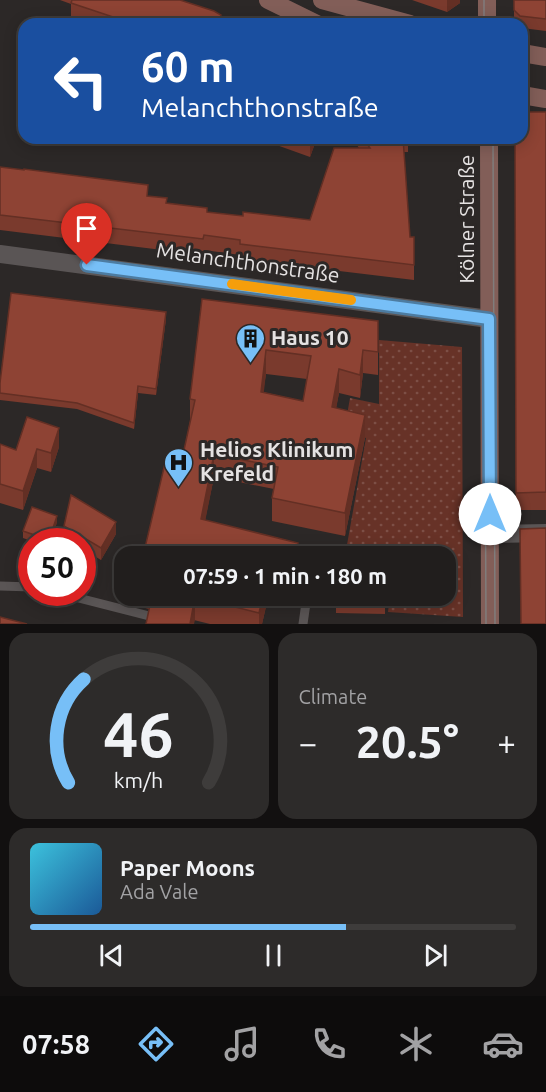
<!DOCTYPE html>
<meta charset="utf-8">
<style>
:root{--surface:#211e1d;--page:#2d2b2a;--text:#f1f3f6;--muted:#a2a2a4;--line:#3e3c3b;--accent:#77bff7}
body{margin:0;font-family:Ubuntu,sans-serif;background:var(--page);color:var(--text);height:100vh;display:flex;flex-direction:column;font-size:22px;white-space:nowrap}
*{box-sizing:border-box;margin:0}
p{font-size:20px;color:var(--muted)}
.icon{flex:none;width:33px;height:33px;fill:none;stroke:currentColor;stroke-width:2;stroke-linecap:round;stroke-linejoin:round}
.map{position:relative;height:624px;overflow:hidden}
.side{display:flex;flex-direction:column;gap:9px;padding:9px;background:#121010;flex:1}
.side>*{flex:none}
.guide{position:absolute;left:18px;top:18px;width:510px;height:126px;border-radius:18px;box-shadow:0 3px 15px #0003,0 0 0 2px var(--line);background:#1a4fa0;color:#fff;overflow:hidden}
.speed{position:absolute;left:18px;top:528px;display:flex;gap:12px;font-size:30px;font-weight:700;text-align:center}
.speed>*{display:grid;place-content:center;width:78px;height:78px;border-radius:50%;background:var(--surface);box-shadow:0 3px 15px #0003,0 0 0 2px var(--line);line-height:1}
.speed .limit{border:9px solid #d22;background:#fff;color:#111}
.pin{position:absolute;display:grid;place-items:center;width:51px;height:51px;color:#fff;margin:-62px -26px;border-radius:50% 50% 50% 0;rotate:-45deg;box-shadow:0 0 6px #0007}
.pin .icon{rotate:45deg}
.me{position:absolute;width:66px;margin:-33px;rotate:0deg;stroke-linejoin:round;filter:drop-shadow(0 0 4px #0008)}
.turn{display:flex;align-items:center;gap:21px;height:126px;padding:0 24px;font-size:27px}
.turn .icon{width:78px;height:78px;stroke-width:2.5}
.turn b{display:block;font-size:42px;line-height:51px}
.big{font-size:45px;font-weight:600;line-height:1.1}
.side .tile{flex:1;display:flex;flex-direction:column;justify-content:center;gap:9px;min-width:0;padding:0 21px;border-radius:18px;background:var(--page)}
.side .dial{align-items:center;gap:0}
.dial svg{height:156px;overflow:visible;fill:none;stroke:var(--line);stroke-width:7;stroke-linecap:round;text-anchor:middle}
.dial text{fill:var(--text);stroke:none}
.song{display:flex;align-items:center;gap:18px}
.cover{width:72px;height:72px;border-radius:9px;background:linear-gradient(135deg,hsl(190 70% 55%),hsl(210 70% 35%))}
.played{height:6px;border-radius:3px;background:linear-gradient(90deg,var(--accent) 65%,var(--line) 65%)}
.keys{display:flex;justify-content:space-around;direction:ltr}
.heat{display:flex;justify-content:space-between;align-items:center;font-size:33px;direction:ltr}
.side .tiles{flex:1;display:grid;gap:9px;grid-template-columns:1fr 1fr}
.tile:last-child{grid-column:span 2}
.trip{position:absolute;left:114px;top:546px;width:342px;height:60px;border-radius:18px;background:var(--surface);box-shadow:0 3px 15px #0003,0 0 0 2px var(--line);font-weight:600;line-height:60px;text-align:center}
.tabs{display:flex;height:96px;justify-content:space-around;align-items:center;background:#0d0c0c;color:var(--muted)}
.tabs .icon{width:42px;height:42px}
.tabs .active{color:var(--accent)}
.tabs b{font-size:27px;color:var(--text)}
.map>svg:first-child{display:block}
</style>
<div class="map">
<svg width="546" height="624" viewBox="0 0 546 624">
<defs>
<pattern id="grass-dots" width="8" height="8" patternUnits="userSpaceOnUse" patternTransform="scale(1.5)"><rect width="8" height="8" fill="#673227"/><path d="M2 2h.1M6 6h.1" fill="none" stroke="#7d4f46" stroke-width="1.8" stroke-linecap="round"/></pattern>
</defs>
<rect width="100%" height="100%" fill="#2c2827"/>
<polygon fill="url(#grass-dots)" points="379,340 462,347 463,617 388,612 390,596 446,596 446,556 345,556 366,438 344,432 350,398 379,404"/>
<g fill="none" stroke-linecap="round" stroke-linejoin="round">
<g stroke="#5a5555" stroke-width="9">
<polyline points="0,586 32,587"/>
<polyline points="55,592 181,624"/>
<polyline points="303,624 307,596"/>
</g>
<g stroke="#5a5555" stroke-width="18">
<polyline points="0,254 489,319"/>
<polyline points="490,534 546,533"/>
</g>
<g stroke="#825e58" stroke-width="18">
<polyline points="268,0 317,24"/>
<polyline points="322,0 410,24"/>
<polyline points="487,0 487,24"/>
<polyline points="522,53 546,57"/>
<polyline points="522,95 546,99"/>
<polyline points="489,138 490,624"/>
</g>
<g stroke="#807d7c" stroke-width="1.5">
<polyline points="484,0 484,24"/>
<polyline points="493,138 495,624"/>
<polyline points="485,405 486,624"/>
</g>
</g>
<g fill="#7a3a2d" fill-rule="evenodd">
<polygon points="60,0 180,0 221,21 230,24 88,24 71,18 71,4"/>
<polygon points="412,0 460,0 460,3 447,12"/>
<polygon points="514,0 546,0 546,31 522,28 522,24 516,24 514,22"/>
<polygon points="546,112 546,510 516,510 515,138"/>
<polygon points="257,138 317,138 310,157"/>
<polygon points="352,138 408,138 408,152 404,152 410,237 414,237 414,280 240,259 240,255 204,250 203,255 0,230 0,167 148,196 167,203 207,212 243,216 310,220 359,148"/>
<path d="M 202,299 L 378,321 L 378,375 L 363,373 L 360,398 L 339,393 L 336,408 L 365,438 L 345,536 L 272,521 L 272,498 L 274,489 L 214,477 L 205,520 L 298,556 L 143,556 L 182,459 L 190,421 L 190,399 ZM 266,374 L 307,379 L 303,401 L 263,392 Z"/>
<polygon points="166,319 156,395 138,393 134,429 77,409 0,400 0,383"/>
<polygon points="0,444 16,450 59,447 51,472 37,468 23,510 0,503"/>
<polygon points="57,522 51,542 34,542 23,538 23,531"/>
<polygon points="64,526 116,534 101,560 82,549 82,542 69,542 64,538"/>
<polygon points="137,596 291,596 289,603 268,598 262,624 210,624 137,606"/>
<polygon points="336,596 385,596 385,614 336,613"/>
</g>
<g fill="#632f24">
<polygon points="447,0 460,0 460,3 447,12"/>
<polygon points="311,138 317,138 310,157 310,141"/>
<polygon points="166,312 166,319 156,395 156,389"/>
<polygon points="266,350 266,374 261,415 261,392"/>
<polygon points="363,350 363,373 360,398 360,375"/>
<polygon points="339,369 339,393 332,431 332,407"/>
<polygon points="138,386 138,393 134,429 134,423"/>
<polygon points="365,415 365,438 345,536 345,513"/>
<polygon points="59,428 59,447 51,472 51,453"/>
<polygon points="37,449 37,468 23,510 23,491"/>
<polygon points="214,454 214,477 201,542 201,519"/>
<polygon points="57,516 57,522 51,542 49,542"/>
<polygon points="116,522 116,534 101,560 101,548"/>
<polygon points="298,543 298,556 295,556"/>
<polygon points="263,596 268,596 268,598 262,624 259,624 259,613"/>
<polygon points="195,597 195,620 194,624 190,624"/>
</g>
<g fill="#8e4334" stroke="#632f24" stroke-width="1.5" fill-rule="evenodd">
<polygon points="72,0 180,0 214,11 221,15 219,20 230,24 134,24 71,3"/>
<polygon points="514,0 546,0 546,19 520,16 514,10"/>
<polygon points="522,112 546,112 546,492 516,493 515,138 522,138"/>
<polygon points="301,138 311,138 310,141"/>
<polygon points="363,138 403,138 410,237 414,237 414,265 240,244 240,240 204,235 203,239 0,215 0,167 24,170 24,169 148,185 147,196 167,198 166,203 207,208 207,212 243,216 243,212 310,220 334,148 370,148"/>
<polygon points="11,293 166,312 156,389 138,386 134,423 77,403 0,393 0,383"/>
<path d="M 202,299 L 378,321 L 378,352 L 363,350 L 360,375 L 339,369 L 332,407 L 365,415 L 345,513 L 272,498 L 278,467 L 214,454 L 201,519 L 298,543 L 295,556 L 143,556 L 167,455 L 182,459 L 195,400 L 190,399 ZM 266,350 L 311,356 L 303,401 L 261,392 Z"/>
<polygon points="27,417 59,428 51,453 37,449 23,491 0,484 0,444 16,450"/>
<polygon points="71,495 116,522 101,548 64,526"/>
<polygon points="32,507 57,516 49,540 23,531"/>
<polygon points="546,528 546,624 521,624 520,529"/>
<polygon points="184,596 263,596 259,613 195,597 190,624 146,624 151,600 180,607 185,606 188,602"/>
<polygon points="336,596 385,596 385,601 336,600"/>
<polygon points="0,617 27,624 0,624"/>
</g>
<g fill="none" stroke-linecap="round" stroke-linejoin="round">
<defs>
<polyline id="route" points="87,265 489,319 490,514"/>
</defs>
<use href="#route" stroke="#4d7ca1" stroke-width="15"/>
<use href="#route" stroke="#77bff7" stroke-width="10"/>
<polyline stroke="#f59e0b" stroke-width="10" points="232,284 351,300"/>
</g>
<defs>
<symbol id="building-pin" viewBox="-11 -11 22 30"><path d="M0 17L-7.5 6A9.5 9.5 0 1 1 7.5 6Z" fill="#77bff7" stroke="#2c2827"/><path d="M-4-6H4V6H1V3H-1V6H-4ZM-2.5-4.3h1.7v1.8h-1.7ZM.8-4.3h1.7v1.8H.8ZM-2.5-1h1.7V.8h-1.7ZM.8-1h1.7V.8H.8Z" fill="#111"/></symbol>
<symbol id="hospital-pin" viewBox="-11 -11 22 30"><path d="M0 17L-7.5 6A9.5 9.5 0 1 1 7.5 6Z" fill="#77bff7" stroke="#2c2827"/><path d="M-5-5h3v3.5h4V-5h3V5h-3V1.5h-4V5h-3Z" fill="#111"/></symbol>
</defs>
<g fill-rule="evenodd">
<use href="#building-pin" x="234" y="322" width="33" height="45"/>
<use href="#hospital-pin" x="162" y="446" width="33" height="45"/>
</g>
<g text-anchor="middle" stroke-width="6" stroke-linejoin="round" paint-order="stroke">
<g font-size="21" fill="#e5e2e2" stroke="#2c2827">
<text transform="translate(467 219) rotate(-90)" y="7">Kölner Straße</text>
<text transform="translate(248 263) rotate(8)" y="7">Melanchthonstraße</text>
</g>
<g font-size="21" font-weight="bold" fill="#e5e2e2" stroke="#2c2827" text-anchor="start">
<text x="271" y="345">Haus 10</text>
<text x="200" y="457">Helios Klinikum<tspan x="200" dy="24">Krefeld</tspan></text>
</g>
</g>
</svg>
<div class="speed"><div class="limit">50</div></div>
<div class="pin" style="left:87px;top:265px;background:#d93025"><svg class="icon" aria-label="arrive" viewBox="0 0 24 24"><path d="M6 21V4h12l-3 4 3 4H6"/></svg></div>
<svg class="me" style="left:490px;top:514px" viewBox="-20 -20 40 40"><circle r="19" fill="#fff"/><path d="M0-13L10 11 0 6-10 11z" fill="#77bff7"/></svg>
<div class="trip">07:59 · 1 min · 180 m</div>
<div class="guide">
<div class="turn"><svg class="icon" aria-label="left" viewBox="0 0 24 24"><path d="M17 20v-9H6M10 6l-5 5 5 5"/></svg><div><b>60 m</b>Melanchthonstraße</div></div>
</div>
</div>
<section class="side">
<div class="tiles">
<div class="tile dial"><svg viewBox="0 0 100 80">
<path d="M14 69A42 42 0 1 1 86 69"/>
<path d="M14 69A42 42 0 0 1 22 16" stroke="#77bff7"/>
<text x="50" y="56" font-size="32" font-weight="700">46</text>
<text x="50" y="72" font-size="11">km/h</text>
</svg></div>
<div class="tile"><p>Climate</p>
<div class="heat"><a>−</a><b class="big">20.5°</b><a>+</a></div>
</div>
<div class="tile">
<div class="song"><i class="cover"></i><div><b>Paper Moons</b><p>Ada Vale</p></div></div>
<div class="played"></div>
<div class="keys"><svg class="icon" aria-label="previous" viewBox="0 0 24 24"><path d="M18 5L8 12l10 7zM5 5v14"/></svg><svg class="icon" aria-label="pause" viewBox="0 0 24 24"><path d="M8 5v14M16 5v14"/></svg><svg class="icon" aria-label="next" viewBox="0 0 24 24"><path d="M6 5l10 7-10 7zM19 5v14"/></svg></div>
</div>
</div>
</section>
<nav class="tabs">
<b>07:58</b>
<svg class="icon active" aria-label="directions" viewBox="0 0 24 24"><path d="M12 3l9 9-9 9-9-9zM9 14v-3h6M13 9l2 2-2 2"/></svg>
<svg class="icon" aria-label="music" viewBox="0 0 24 24"><path d="M9 18V5l10-2v13"/><circle cx="6" cy="18" r="3"/><circle cx="16" cy="16" r="3"/></svg>
<svg class="icon" aria-label="phone" viewBox="0 0 24 24"><path d="M5 4h4l2 5-3 2q2 4 5 5l2-3 5 2v4C11 20 4 13 5 4z"/></svg>
<svg class="icon" aria-label="climate" viewBox="0 0 24 24"><path d="M12 3v18M4 7l16 10M4 17L20 7"/></svg>
<svg class="icon" aria-label="car" viewBox="0 0 24 24"><path d="M5 17H2v-5l4-1 3-4h7l3 4 3 1v5h-3M9 17h6M6 11h13"/><circle cx="7" cy="17" r="2"/><circle cx="17" cy="17" r="2"/></svg>
</nav>
